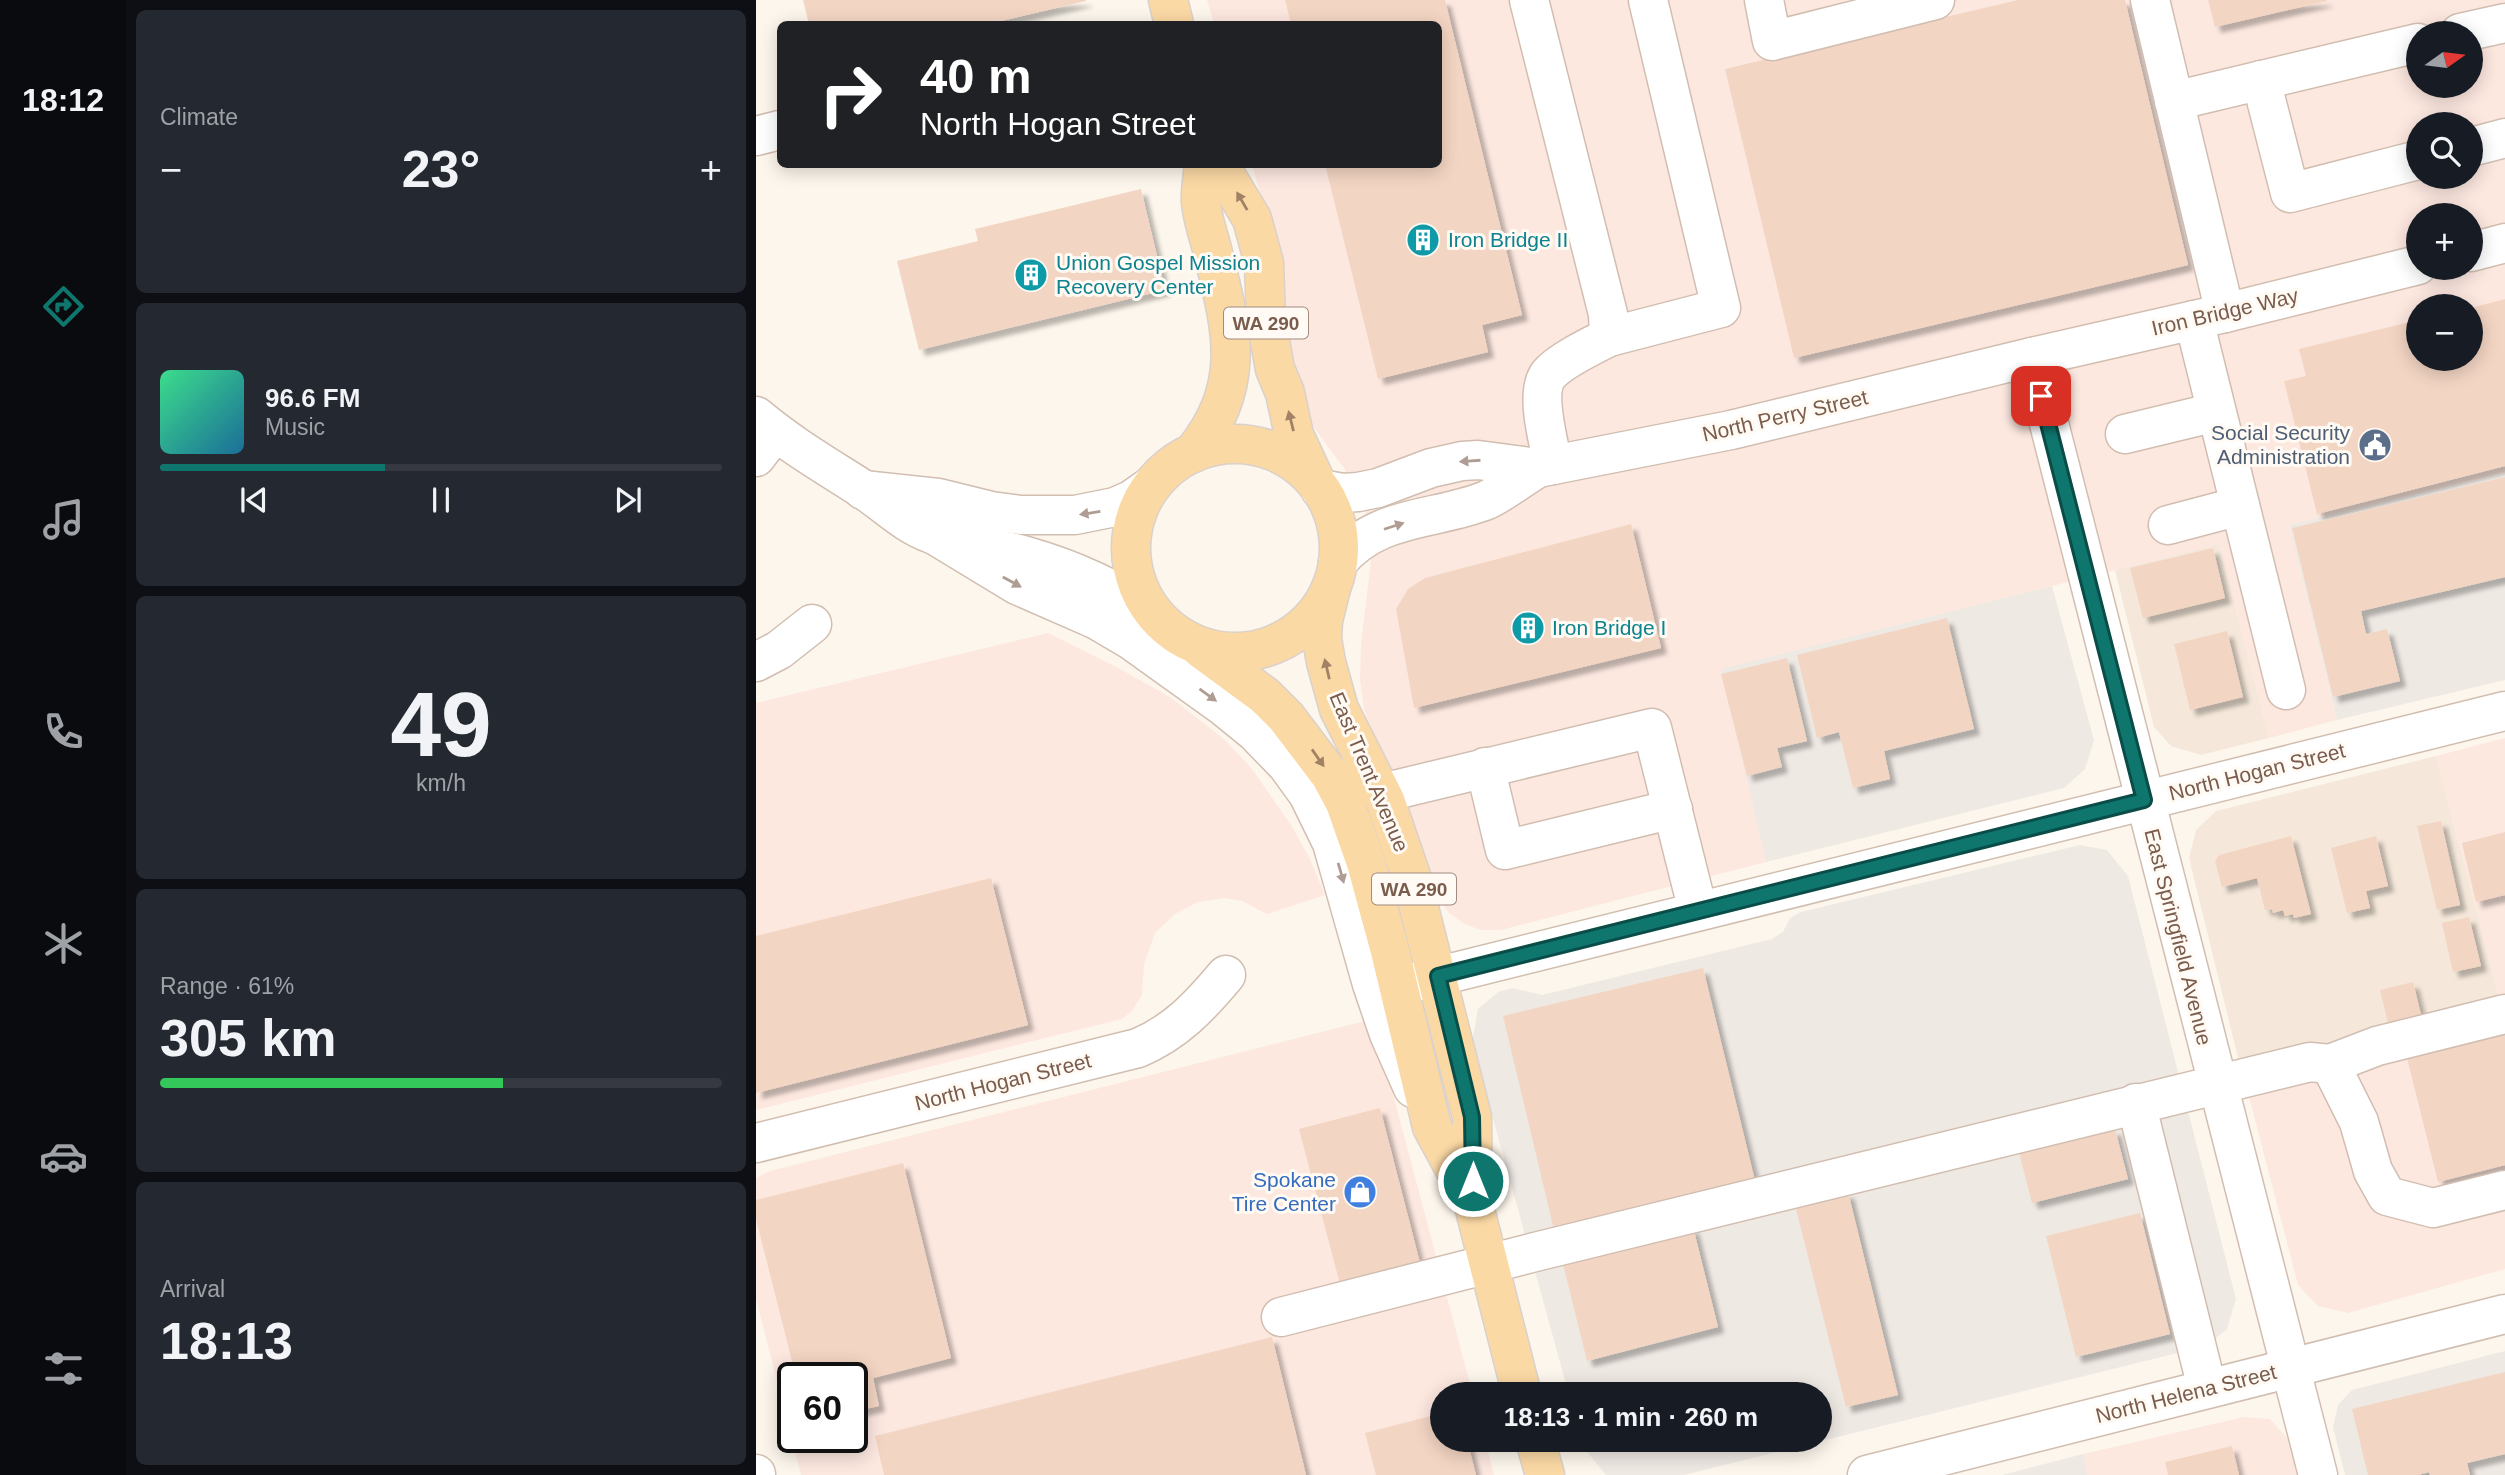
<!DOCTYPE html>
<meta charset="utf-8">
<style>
:root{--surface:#171b24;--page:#242831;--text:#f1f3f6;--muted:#9ea1a6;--line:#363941;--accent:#0f766e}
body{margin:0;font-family:Arial,sans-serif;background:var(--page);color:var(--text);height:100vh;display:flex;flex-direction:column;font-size:26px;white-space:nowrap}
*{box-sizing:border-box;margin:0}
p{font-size:23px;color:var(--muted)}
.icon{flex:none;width:38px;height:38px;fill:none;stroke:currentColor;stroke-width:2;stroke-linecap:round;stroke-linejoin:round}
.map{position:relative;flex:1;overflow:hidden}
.panel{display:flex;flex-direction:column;gap:10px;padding:10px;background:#0d0f14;width:630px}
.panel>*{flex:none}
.top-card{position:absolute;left:21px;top:21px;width:665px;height:147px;border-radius:10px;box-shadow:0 4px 18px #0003;background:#202124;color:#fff;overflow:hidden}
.needle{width:46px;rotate:76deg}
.buttons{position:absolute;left:1650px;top:21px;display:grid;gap:14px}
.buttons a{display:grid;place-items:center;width:77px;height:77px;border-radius:50%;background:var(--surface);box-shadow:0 4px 18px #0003;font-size:35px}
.speed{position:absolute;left:21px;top:1362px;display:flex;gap:14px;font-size:35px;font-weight:700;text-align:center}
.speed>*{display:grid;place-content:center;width:91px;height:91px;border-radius:50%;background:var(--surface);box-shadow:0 4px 18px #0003;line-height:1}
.speed .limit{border:4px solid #111;border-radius:10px;background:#fff;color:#111}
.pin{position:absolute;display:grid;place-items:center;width:60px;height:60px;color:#fff;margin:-30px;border-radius:14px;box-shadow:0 4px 10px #0006}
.me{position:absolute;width:77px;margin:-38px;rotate:0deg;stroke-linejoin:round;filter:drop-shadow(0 0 5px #0008)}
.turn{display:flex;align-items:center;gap:24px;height:147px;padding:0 28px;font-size:32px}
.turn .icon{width:91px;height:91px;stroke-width:2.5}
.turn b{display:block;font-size:49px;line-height:60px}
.big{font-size:52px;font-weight:600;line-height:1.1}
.panel .widget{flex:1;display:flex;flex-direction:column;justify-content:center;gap:10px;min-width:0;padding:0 24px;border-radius:10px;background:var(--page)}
.panel .dial{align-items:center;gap:0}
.dial b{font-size:91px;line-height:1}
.song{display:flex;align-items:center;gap:21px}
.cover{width:84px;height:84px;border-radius:10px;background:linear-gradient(135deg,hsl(150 70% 55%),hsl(200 70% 35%))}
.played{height:7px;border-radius:4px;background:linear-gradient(90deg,var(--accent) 40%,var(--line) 40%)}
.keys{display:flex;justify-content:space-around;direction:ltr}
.heat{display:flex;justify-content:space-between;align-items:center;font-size:38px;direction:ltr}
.charge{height:10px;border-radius:5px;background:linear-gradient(90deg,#34c759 61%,var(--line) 0)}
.trip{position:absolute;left:674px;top:1382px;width:402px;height:70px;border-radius:35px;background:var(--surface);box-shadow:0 4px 18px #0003;font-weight:600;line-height:70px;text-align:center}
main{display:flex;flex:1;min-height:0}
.tab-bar{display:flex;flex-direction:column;width:126px;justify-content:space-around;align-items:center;background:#090b0e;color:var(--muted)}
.tab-bar .icon{width:49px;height:49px}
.tab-bar .active{color:var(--accent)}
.tab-bar b{font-size:32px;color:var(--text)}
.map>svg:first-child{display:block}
</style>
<main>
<nav class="tab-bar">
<b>18:12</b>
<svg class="icon active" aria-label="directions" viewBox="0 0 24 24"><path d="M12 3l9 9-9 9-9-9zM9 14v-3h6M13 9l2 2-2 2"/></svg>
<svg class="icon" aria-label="music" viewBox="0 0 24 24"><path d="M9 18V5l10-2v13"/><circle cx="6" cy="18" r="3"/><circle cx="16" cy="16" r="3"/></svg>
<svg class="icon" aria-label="phone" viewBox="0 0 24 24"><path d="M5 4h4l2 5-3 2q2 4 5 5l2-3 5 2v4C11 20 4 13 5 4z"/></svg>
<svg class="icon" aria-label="climate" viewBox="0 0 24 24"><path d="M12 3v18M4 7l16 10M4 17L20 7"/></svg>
<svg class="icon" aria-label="car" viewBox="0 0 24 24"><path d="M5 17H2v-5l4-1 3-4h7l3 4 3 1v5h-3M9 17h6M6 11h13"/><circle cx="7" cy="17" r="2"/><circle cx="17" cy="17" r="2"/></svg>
<svg class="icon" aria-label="filters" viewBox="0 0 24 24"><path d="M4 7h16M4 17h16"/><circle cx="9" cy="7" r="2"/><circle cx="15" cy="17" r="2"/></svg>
</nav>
<section class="panel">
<div class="widget"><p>Climate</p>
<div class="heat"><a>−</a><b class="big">23°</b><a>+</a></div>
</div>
<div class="widget">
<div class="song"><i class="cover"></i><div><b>96.6 FM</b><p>Music</p></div></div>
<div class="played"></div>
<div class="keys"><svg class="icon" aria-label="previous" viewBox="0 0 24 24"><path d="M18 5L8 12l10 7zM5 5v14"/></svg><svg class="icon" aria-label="pause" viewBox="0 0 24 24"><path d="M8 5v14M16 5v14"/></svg><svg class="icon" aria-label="next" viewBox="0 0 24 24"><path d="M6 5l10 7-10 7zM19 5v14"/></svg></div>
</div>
<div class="widget dial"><b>49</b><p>km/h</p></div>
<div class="widget"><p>Range · 61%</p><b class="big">305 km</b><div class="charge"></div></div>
<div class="widget"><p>Arrival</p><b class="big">18:13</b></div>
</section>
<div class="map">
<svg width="1749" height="1475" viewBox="0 0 1749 1475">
<defs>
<filter id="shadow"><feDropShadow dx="6" dy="6" stdDeviation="2" flood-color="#0004"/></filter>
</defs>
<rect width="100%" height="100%" fill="#fdf6ec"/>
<g fill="#f5e8da">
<polygon points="1463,543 1513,738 1445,755 1415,746 1398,727 1359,570"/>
<polygon points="1680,756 1744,1000 1484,1066 1433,858 1440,830 1460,811"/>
</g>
<g fill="#fde8e0" fill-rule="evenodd">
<path d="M 451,0 L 1749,0 L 1749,473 L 1533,525 L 1581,720 L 1513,738 L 1463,544 L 966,669 L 1010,862 L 745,930 L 724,930 L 707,923 L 693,913 L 682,897 L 661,830 L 619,739 L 608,709 L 604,680 L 605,644 L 616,552 L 613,524 L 606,499 L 587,467 L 546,411 L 534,373 L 519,247 L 496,165 L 682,164 L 682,24 L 458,24 ZM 1662,33 L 1715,33 L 1715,86 L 1662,86 ZM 1662,124 L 1715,124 L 1715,177 L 1662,177 ZM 1662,215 L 1715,215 L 1715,268 L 1662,268 ZM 1662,306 L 1715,306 L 1715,359 L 1662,359 Z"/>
<polygon points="292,633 366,670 414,697 468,739 496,769 535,825 553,857 569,895 511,914 486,901 469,898 442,902 419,914 399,933 388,964 386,995 376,1011 366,1019 0,1110 0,703"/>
<polygon points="1749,738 1749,1269 1592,1313 1562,1306 1542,1285 1485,1066 1744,1000 1680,756"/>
<path d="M 617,1019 L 717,1395 L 686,1395 L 686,1440 L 729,1440 L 738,1475 L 45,1475 L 0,1299 L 0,1178 L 14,1171 ZM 37,1377 L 96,1377 L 96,1437 L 37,1437 Z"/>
<polygon points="1488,1417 1514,1419 1531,1438 1541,1475 1332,1475 1327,1454"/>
</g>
<g fill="#efe9e4">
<polygon points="1749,473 1749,680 1581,720 1533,525"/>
<polygon points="1296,586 1338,740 1329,769 1308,788 1010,862 965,669"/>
<polygon points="1324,845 1351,850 1372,876 1480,1299 1471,1329 1450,1346 928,1475 850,1475 828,1448 826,1440 1064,1440 1064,1395 813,1395 716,1042 722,1009 742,992 757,988 786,995 1016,939 1027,932 1034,918 1045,912"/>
<polygon points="1749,1351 1749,1475 1589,1475 1577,1427 1582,1405 1596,1390"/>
<polygon points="1327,1454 1332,1475 1246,1475"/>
</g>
<g fill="#f3d5c3" filter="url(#shadow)">
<polygon points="47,0 330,0 330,1 232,24 53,24"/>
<polygon points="529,0 689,0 766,315 726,325 732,352 622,379 569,164 682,164 682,24 535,24"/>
<polygon points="1262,0 1369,0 1432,265 1038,358 969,69"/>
<polygon points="1452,0 1570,0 1571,1 1459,27"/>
<polygon points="385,189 409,290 163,350 141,261 222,241 219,229"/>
<polygon points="1749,299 1749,466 1561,514 1528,381 1550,376 1543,349 1662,320 1662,359 1715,359 1715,308"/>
<polygon points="1749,477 1749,577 1605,611 1610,634 1631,629 1644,681 1577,697 1536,528"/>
<polygon points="875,524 905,648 658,708 640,609 652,589 669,578"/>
<polygon points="1457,548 1469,598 1387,618 1374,568"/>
<polygon points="1191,618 1218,729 1128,751 1134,779 1097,788 1083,732 1061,738 1041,655"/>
<polygon points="1471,631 1487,697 1434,710 1418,644"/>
<polygon points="1031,658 1051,741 1021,748 1026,767 991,776 965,674"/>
<polygon points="1685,821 1704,905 1681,910 1661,826"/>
<polygon points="1749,832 1749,895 1720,902 1706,843"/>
<polygon points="1535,836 1555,914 1538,918 1537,914 1529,916 1527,910 1517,913 1516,909 1509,910 1501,878 1466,887 1459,861 1463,855"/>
<polygon points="1620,836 1632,886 1610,891 1614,908 1591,913 1575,848"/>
<polygon points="235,878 272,1025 0,1093 0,936"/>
<polygon points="1713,917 1725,966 1697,972 1686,923"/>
<polygon points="947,968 1000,1185 799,1234 747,1016"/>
<polygon points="1657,982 1666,1019 1633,1027 1624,990"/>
<polygon points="1749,1030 1749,1165 1682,1182 1650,1054"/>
<polygon points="624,1108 664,1263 584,1284 543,1129"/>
<polygon points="1359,1129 1372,1179 1276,1203 1263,1152"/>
<polygon points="147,1163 195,1358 117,1378 123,1406 96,1412 96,1377 40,1377 0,1219 0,1200"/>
<polygon points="1092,1192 1142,1395 1090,1407 1039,1205"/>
<polygon points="1384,1213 1414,1334 1320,1357 1290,1236"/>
<polygon points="937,1227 962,1327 831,1361 806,1260"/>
<polygon points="516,1337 550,1475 128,1475 119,1436"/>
<polygon points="1749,1372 1749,1454 1711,1463 1714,1475 1674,1475 1673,1472 1662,1475 1612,1475 1596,1409"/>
<polygon points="686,1413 686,1440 711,1440 720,1475 620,1475 609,1433"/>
<polygon points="1476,1446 1483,1475 1412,1475 1409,1462"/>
</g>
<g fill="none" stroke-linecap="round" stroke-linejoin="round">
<defs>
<g id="minor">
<path d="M 773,0 L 852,314 L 853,337 C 837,345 804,361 793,374 C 778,392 793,443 797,465"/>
<polyline points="1008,0 1016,41 1179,0"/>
<polyline points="1394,0 1469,313"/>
<polyline points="1704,33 1749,23"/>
<polyline points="1505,80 1534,193 1662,160"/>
<polyline points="1418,101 1662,43"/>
<polyline points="0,136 24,130"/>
<polyline points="1715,147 1749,138"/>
<polyline points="1715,252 1749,243"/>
<polyline points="1438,320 1530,690"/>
<polyline points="853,337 965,308 892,0"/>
<polyline points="1276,357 1562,1475"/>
<path d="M 0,416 C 33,444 69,465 105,488 C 130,504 148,524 176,534 C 206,544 239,547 270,556 C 316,569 360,589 399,616"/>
<polyline points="1369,434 1460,412"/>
<polyline points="0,457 19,432"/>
<polyline points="564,489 587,493 602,492 622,488 675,468 706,461 722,460 782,468 975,430 1276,357 1469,313 1662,265"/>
<polyline points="107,490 182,498 235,511 265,515 319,515 359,507 375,500 395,486"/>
<polyline points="1412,525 1484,506"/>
<polyline points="177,534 261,585 341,620 375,640 467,706 499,732 531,765 552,794 576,843 616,984 633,1034 657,1088"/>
<path d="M 582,562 C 621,514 679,521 731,500 C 748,492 765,478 782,468"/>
<polyline points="0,662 23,650 56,624"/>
<polyline points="729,767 749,850 917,809"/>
<polyline points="626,793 896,728 942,911"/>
<polyline points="647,985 1749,711"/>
<polyline points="1574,1064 1621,1046 1749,1014"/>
<polyline points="1380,1103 1451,1388"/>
<path d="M 0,1143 L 382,1048 C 420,1032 444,1006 470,975"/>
<polyline points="525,1317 779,1252 1554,1062 1574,1064 1603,1122 1617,1171 1631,1196 1677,1208 1749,1190"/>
<polyline points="0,1474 0,1475"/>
<polyline points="1111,1475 1749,1314"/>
</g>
<g id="major">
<polyline points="412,0 418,24"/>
<polyline points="463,164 496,219 508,263 510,319 519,369 529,393 538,435 558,478"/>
<circle cx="479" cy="548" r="104"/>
<path d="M 437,453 C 493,383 475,328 456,249 C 452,234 446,217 445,202 C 444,190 447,177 448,164"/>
<polyline points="575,588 567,621 566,639 570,662 583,709 629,800 655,876 716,1117 717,1202 766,1395"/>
<polyline points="445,649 509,696 530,717 574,775 589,803 610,863 634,951 676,1127 714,1197"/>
<polyline points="779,1440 789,1475"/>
</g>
</defs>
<use href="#minor" stroke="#d1beb0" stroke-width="41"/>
<use href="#major" stroke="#dad1cd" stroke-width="41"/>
<use href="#minor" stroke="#fff" stroke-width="38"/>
<use href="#major" stroke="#fbd9a5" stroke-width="38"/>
</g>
<defs><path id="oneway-solid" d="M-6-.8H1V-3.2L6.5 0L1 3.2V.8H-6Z" transform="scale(1.75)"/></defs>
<g fill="#a18267">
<use href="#oneway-solid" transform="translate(486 201) rotate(-120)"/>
<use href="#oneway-solid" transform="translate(535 421) rotate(-104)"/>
<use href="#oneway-solid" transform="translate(571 669) rotate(-103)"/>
<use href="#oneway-solid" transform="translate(562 758) rotate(55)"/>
</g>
<g fill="#af9d94">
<use href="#oneway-solid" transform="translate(714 461) rotate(176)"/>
<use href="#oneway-solid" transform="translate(334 513) rotate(171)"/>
<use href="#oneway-solid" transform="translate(638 526) rotate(-18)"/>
<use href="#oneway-solid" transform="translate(256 582) rotate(29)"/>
<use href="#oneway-solid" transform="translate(452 695) rotate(36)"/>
<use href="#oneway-solid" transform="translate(585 873) rotate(74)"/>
</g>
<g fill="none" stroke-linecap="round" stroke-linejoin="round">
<defs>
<polyline id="route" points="717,1181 716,1117 682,976 1388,800 1285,396"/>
</defs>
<use href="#route" stroke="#0a4d48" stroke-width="18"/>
<use href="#route" stroke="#0f766e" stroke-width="12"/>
</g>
<defs>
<symbol id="building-disc" viewBox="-11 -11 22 22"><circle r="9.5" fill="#0f9aa8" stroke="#fffaf3"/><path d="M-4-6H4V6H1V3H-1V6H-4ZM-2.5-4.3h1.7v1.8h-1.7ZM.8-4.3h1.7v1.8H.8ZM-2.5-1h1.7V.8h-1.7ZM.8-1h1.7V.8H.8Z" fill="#fff"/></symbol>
<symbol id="civic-disc" viewBox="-11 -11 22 22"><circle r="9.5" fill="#5c6f8a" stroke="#fffaf3"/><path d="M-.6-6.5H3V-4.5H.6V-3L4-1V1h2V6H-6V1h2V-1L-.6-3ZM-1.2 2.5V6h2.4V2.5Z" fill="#fff"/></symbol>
<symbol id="shop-disc" viewBox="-11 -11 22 22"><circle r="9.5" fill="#3f7fe0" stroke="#fffaf3"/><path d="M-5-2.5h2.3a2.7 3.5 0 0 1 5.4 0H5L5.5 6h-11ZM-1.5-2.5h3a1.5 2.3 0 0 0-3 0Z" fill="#fff"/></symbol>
</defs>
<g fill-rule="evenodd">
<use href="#building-disc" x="648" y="221" width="38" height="38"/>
<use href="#building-disc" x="256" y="256" width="38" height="38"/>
<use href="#civic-disc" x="1600" y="426" width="38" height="38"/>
<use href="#building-disc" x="753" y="609" width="38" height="38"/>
<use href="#shop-disc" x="585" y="1173" width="38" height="38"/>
</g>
<g text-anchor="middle" stroke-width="6" stroke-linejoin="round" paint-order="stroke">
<g fill="#fffaf3" stroke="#a28b7f" stroke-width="2">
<rect x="468" y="307.5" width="84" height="31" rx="5"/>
<rect x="616" y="873.5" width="84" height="31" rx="5"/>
</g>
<g font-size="19" font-weight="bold" fill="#7a5c4d">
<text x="510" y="330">WA 290</text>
<text x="658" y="896">WA 290</text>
</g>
<g font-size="21" fill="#0d838f" stroke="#fffaf3" text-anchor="start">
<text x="692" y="247">Iron Bridge II</text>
<text x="300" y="270">Union Gospel Mission<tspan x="300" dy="24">Recovery Center</tspan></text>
<text x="796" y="635">Iron Bridge I</text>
</g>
<g font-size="21" fill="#7a5c4d" stroke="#fffaf3">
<text transform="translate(1469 312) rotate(-13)" y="7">Iron Bridge Way</text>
<text transform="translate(1029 416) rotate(-13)" y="7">North Perry Street</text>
<text transform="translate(613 772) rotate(67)" y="7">East Trent Avenue</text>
<text transform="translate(1501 772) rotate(-14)" y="7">North Hogan Street</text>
<text transform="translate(1422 937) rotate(76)" y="7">East Springfield Avenue</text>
<text transform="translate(247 1082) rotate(-14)" y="7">North Hogan Street</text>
<text transform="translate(1430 1394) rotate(-14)" y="7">North Helena Street</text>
</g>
<g font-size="21" fill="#4e5e75" stroke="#fffaf3" text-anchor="end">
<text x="1594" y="440">Social Security<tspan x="1594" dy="24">Administration</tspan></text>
</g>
<g font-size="21" fill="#366cbe" stroke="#fffaf3" text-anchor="end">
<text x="580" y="1187">Spokane<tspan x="580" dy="24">Tire Center</tspan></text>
</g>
</g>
</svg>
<div class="buttons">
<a><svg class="needle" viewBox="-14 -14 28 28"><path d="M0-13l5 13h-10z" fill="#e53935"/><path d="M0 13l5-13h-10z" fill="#9ea1a6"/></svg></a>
<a><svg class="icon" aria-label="search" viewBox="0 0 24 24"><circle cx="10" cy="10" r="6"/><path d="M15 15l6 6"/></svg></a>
<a>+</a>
<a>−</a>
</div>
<div class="speed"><div class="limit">60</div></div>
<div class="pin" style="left:1285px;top:396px;background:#d93025"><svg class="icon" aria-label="arrive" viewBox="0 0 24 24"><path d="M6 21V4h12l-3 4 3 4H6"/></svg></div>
<svg class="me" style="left:717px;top:1181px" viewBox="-20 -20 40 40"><circle r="17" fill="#0f766e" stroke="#fff" stroke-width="3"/><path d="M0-11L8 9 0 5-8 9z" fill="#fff"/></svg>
<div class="trip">18:13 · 1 min · 260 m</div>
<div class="top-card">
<div class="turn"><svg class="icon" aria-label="right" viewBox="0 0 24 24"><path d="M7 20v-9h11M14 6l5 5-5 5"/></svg><div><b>40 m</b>North Hogan Street</div></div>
</div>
</div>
</main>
